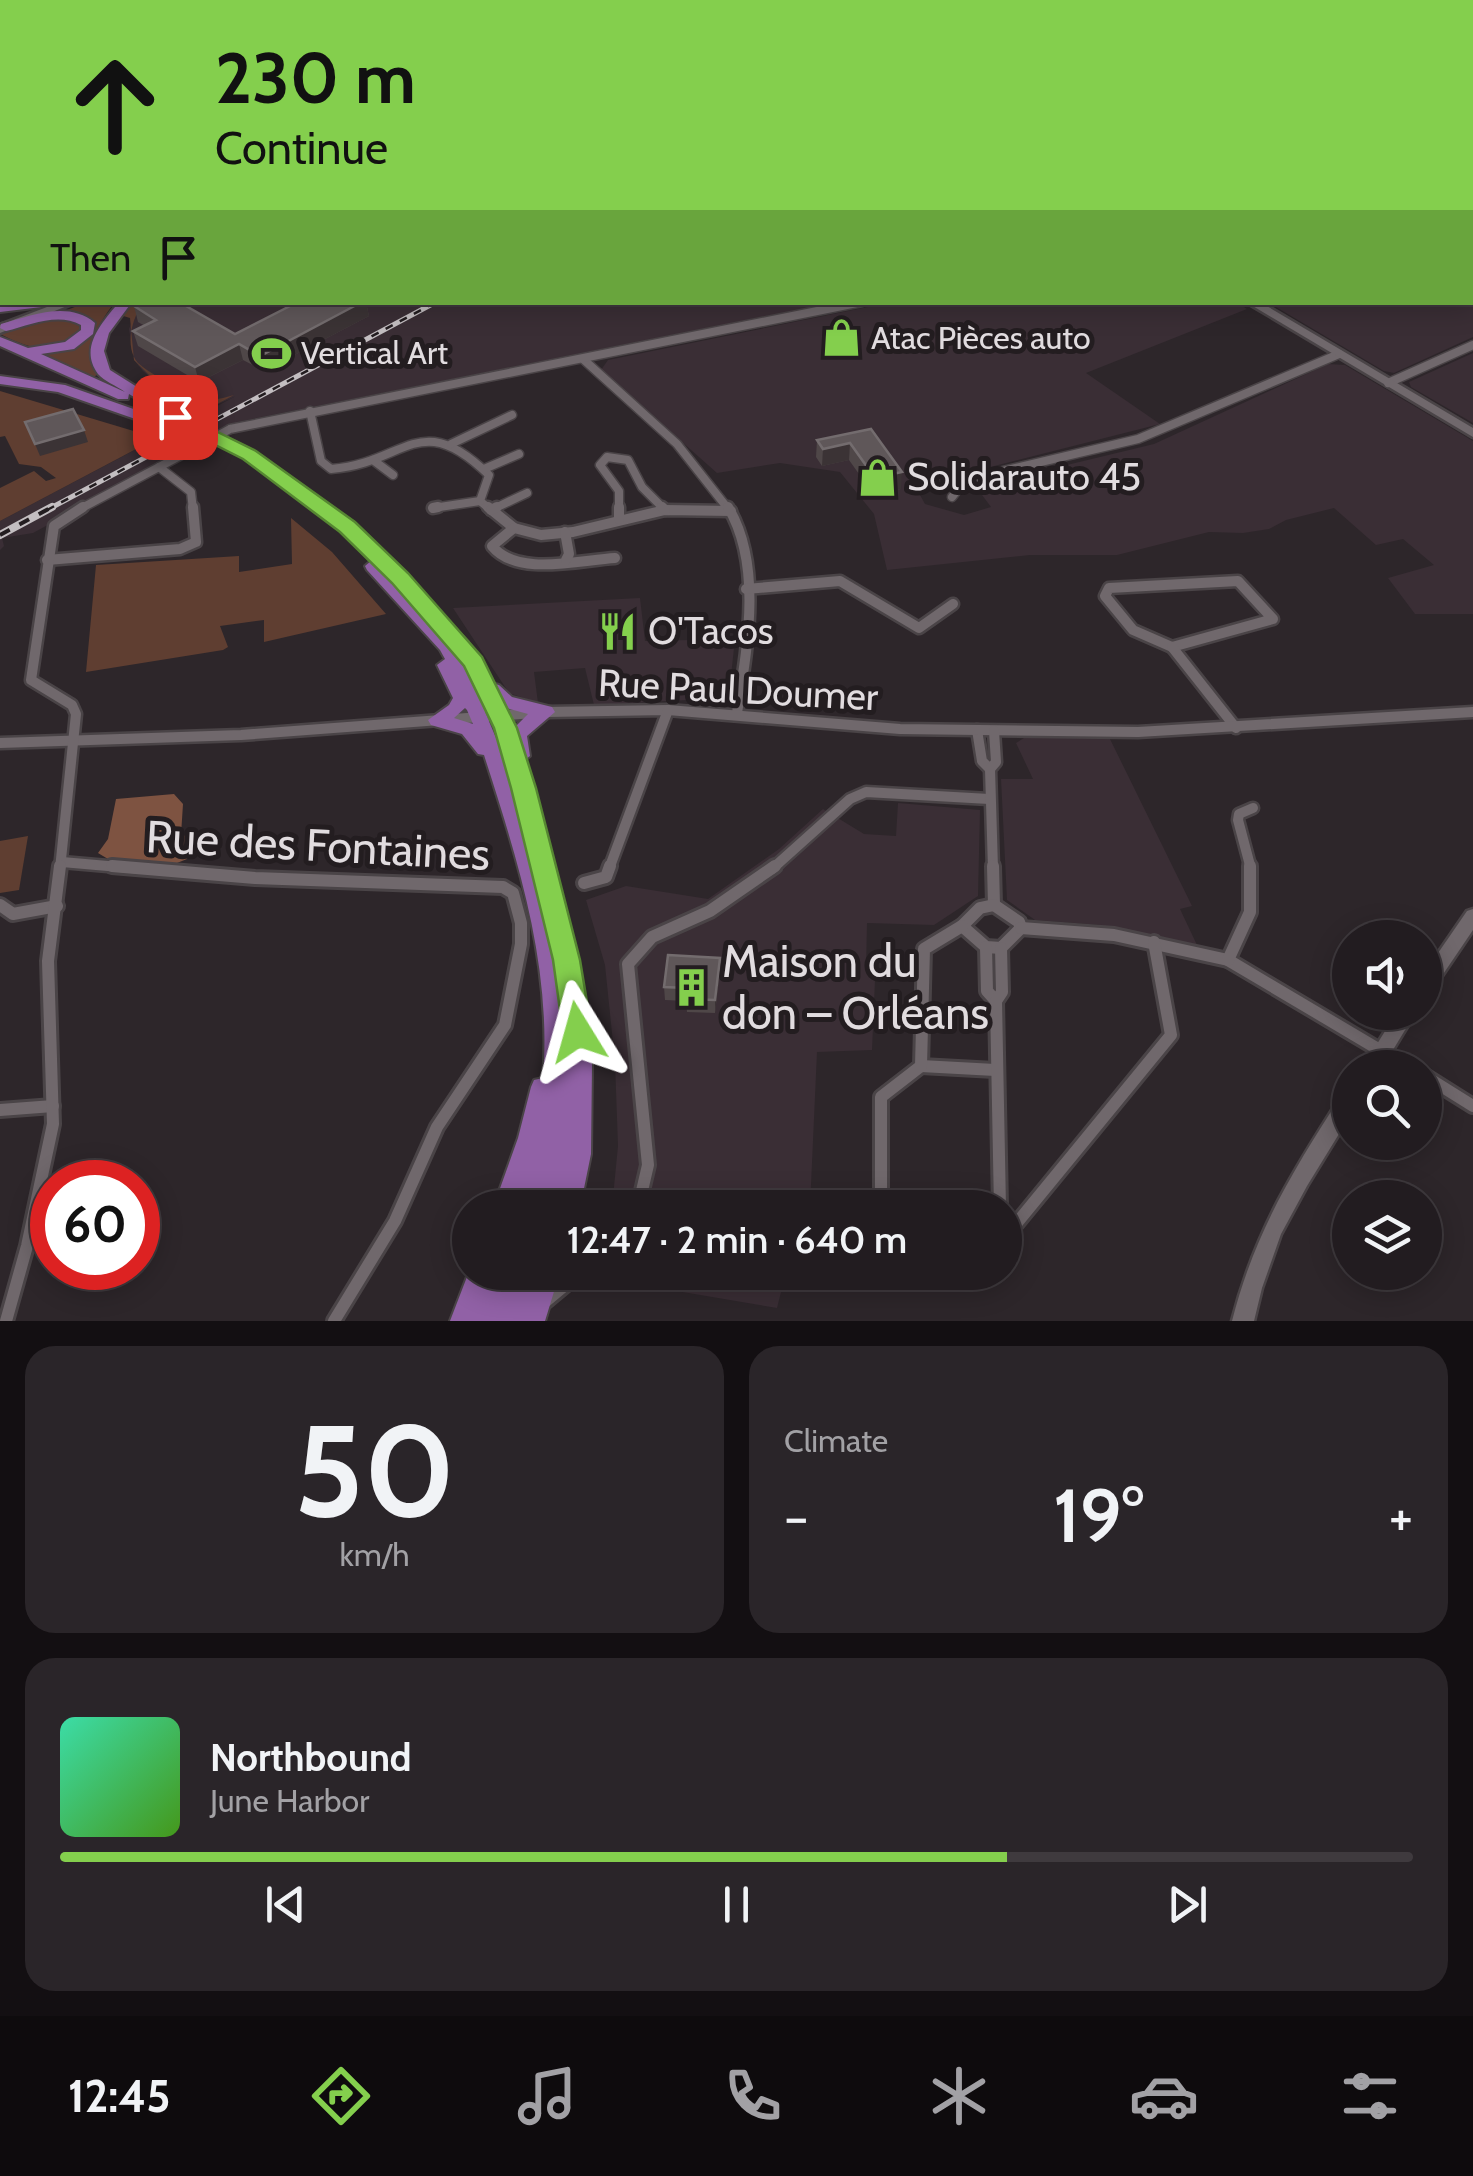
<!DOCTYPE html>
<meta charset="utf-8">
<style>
:root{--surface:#221c20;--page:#2a2529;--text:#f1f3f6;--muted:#a2a1a5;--line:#3f3a3e;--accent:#84cf4d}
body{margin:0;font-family:Cabin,sans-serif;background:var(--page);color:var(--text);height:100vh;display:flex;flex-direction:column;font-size:38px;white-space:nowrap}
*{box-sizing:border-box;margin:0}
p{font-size:32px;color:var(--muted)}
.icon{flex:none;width:55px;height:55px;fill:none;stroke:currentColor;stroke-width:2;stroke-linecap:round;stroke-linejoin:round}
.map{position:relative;height:1321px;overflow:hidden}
.side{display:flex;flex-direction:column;gap:25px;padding:25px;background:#130f12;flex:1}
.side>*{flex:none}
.hud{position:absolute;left:0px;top:0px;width:1475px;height:305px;box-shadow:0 5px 25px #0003,0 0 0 2px var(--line);background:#84cf4d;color:#111;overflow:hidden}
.controls{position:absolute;left:1332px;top:920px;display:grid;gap:20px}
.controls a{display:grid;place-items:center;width:110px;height:110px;border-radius:50%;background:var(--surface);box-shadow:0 5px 25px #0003,0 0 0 2px var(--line);font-size:50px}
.speed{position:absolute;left:30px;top:1160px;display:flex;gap:20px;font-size:50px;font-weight:700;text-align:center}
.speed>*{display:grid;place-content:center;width:130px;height:130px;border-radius:50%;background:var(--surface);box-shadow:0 5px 25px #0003,0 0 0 2px var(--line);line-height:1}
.speed .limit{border:15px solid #d22;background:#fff;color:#111}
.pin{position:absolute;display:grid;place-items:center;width:85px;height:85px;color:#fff;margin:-42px;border-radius:20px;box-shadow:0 5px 15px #0006}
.me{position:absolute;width:110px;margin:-55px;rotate:352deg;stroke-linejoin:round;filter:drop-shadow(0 0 8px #0008)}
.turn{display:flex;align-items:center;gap:35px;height:210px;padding:0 50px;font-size:45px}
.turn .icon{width:130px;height:130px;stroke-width:2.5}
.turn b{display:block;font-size:70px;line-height:85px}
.then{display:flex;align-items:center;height:95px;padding:0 50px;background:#0003;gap:20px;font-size:38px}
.big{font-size:75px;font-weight:600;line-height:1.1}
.side .widget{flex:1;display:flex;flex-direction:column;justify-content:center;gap:15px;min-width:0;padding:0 35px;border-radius:30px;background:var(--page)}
.side .dial{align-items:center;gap:0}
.dial b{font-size:130px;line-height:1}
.song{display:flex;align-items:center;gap:30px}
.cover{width:120px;height:120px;border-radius:15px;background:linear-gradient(135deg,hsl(160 70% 55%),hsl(100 70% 35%))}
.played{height:10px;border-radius:5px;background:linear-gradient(90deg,var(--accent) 70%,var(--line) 70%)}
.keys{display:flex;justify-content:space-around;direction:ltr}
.heat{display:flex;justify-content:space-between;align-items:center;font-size:55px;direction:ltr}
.side .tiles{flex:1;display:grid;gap:25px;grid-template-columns:1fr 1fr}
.widget:last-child{grid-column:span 2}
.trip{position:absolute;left:452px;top:1190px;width:570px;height:100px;border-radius:50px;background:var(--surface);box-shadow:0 5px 25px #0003,0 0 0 2px var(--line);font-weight:600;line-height:100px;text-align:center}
.tabs{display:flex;height:160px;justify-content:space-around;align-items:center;background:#0e0b0d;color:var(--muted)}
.tabs .icon{width:70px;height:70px}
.tabs .current{color:var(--accent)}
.tabs b{font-size:45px;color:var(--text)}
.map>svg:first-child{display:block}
</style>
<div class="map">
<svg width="1473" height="1321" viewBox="0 0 1473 1321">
<rect width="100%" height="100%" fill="#2d262a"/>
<g fill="#3a2e35">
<polygon points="1473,128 1473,337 1394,373 1384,371 1269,303 1472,302"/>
<polygon points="139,303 832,303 237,422 33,533 2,538 4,546 0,550 0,521 165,434 174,435 199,422 196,417 236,396 204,411 166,392 143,371 134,360 129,329"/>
<polygon points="887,303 1237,303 1247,309 1086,373 1160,424 915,486 925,504 964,515 991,507 976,487 1154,444 1328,364 1345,365 1473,441 1473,614 1415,614 1388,578 1434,565 1403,539 1376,545 1334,508 1286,520 1269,529 1243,533 1209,532 1117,555 1030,555 887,570 874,514 840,472 780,463 717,473 601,370 608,360"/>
<polygon points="1473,353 1473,423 1411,387 1409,382"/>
<polygon points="640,598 645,641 735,639 729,694 725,698 594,705 585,668 534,672 538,703 509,693 453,608"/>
<polygon points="1109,737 1192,906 1180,909 1197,945 1100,925 1035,920 1007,900 1001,779 1033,779 1016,743 1024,738"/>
<polygon points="898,803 980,810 978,896 934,925 867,923 866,970 875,980 872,1050 817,1052 810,1207 612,1207 618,1146 615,1062 605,965 586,900 626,886 708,899 779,849 823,809 864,834 896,836"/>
<polygon points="653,1273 807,1273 806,1284 783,1284 777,1308 665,1289"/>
</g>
<g fill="#5f3e31">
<path d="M 85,303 L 114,303 C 99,324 81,350 98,374 L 94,377 L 42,355 L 69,349 L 93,324 L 82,315 L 62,312 Z"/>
<path d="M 130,303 L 144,303 C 132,316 124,347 138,363 C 147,372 190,396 202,398 C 213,401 224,398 234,395 L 204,411 L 166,392 L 134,360 L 130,318 L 120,315 Z"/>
<path d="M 65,316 L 79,320 L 84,330 C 54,355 33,351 0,334 Z"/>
<polygon points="0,391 157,438 0,521 0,488 34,471 46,481 56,478 41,467 19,464 5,436 0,437"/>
<polygon points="291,518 332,552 386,614 264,642 264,620 220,626 228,647 223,650 86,672 96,565 239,556 239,572 292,564"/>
<polygon points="28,836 19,890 0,893 0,841"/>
</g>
<polygon fill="#7e5341" points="174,794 183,804 181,835 205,839 202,853 172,865 108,859 98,853 108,839 116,799"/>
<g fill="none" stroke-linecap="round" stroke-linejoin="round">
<defs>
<g id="street-far3">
<polyline points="304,0 315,2"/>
<polyline points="765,0 769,2"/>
<polyline points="238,2 251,0"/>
</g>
<g id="street-far2">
<polyline points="583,359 677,444 729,510"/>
<polyline points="1388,383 1473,345"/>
<path d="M 310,411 L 321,461 L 331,469 C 407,463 419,407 489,475 L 480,501 L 491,510"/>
<polyline points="230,429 862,302"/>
<polyline points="451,444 512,415"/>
<polyline points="373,460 393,475"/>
<polyline points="159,467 191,492 193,510"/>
<polyline points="484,469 519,454"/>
<polyline points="952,497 965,480 1138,439 1339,354"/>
<polyline points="433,508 480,501"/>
<polyline points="78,510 193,449"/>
<polyline points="491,510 527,493"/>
<polyline points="619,510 619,491 600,465 607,457 628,460 642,487 665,510"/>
</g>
<g id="street-far1">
<polyline points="488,507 514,528 541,535 573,532 665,510 731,511"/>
<polyline points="619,507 619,519"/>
<polyline points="662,507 665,510"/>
<path d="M 728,507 C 763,565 747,649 737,713"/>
<polyline points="433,508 438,507"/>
<polyline points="491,510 497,507"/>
<path d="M 514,528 L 492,546 C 517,577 579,560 615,558"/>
<polyline points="565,532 569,554 566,560"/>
<polyline points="47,560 180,549 196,542 193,507"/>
<polygon points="1238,581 1273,619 1172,647 1133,630 1105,596 1109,588"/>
<polyline points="746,589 840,581 919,628 953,604"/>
<polyline points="1172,647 1236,728"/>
<polyline points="977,730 982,761 990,769"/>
<polyline points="0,743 241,735 546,712 668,710 900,729 1138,732 1473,712"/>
<polyline points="62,862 142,869"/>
<polyline points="60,869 76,714 72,705 31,680 54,526 83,507"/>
<polyline points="609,869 668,710"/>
<polyline points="772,869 850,799 866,792 989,799"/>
<polyline points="993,869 990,769 996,762 994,731"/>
<polyline points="1251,869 1238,820 1239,814 1253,808"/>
</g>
<g id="street">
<polyline points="112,866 255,878 503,887 513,893 521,923 521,944 505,1025 437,1127 395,1221 334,1321"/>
<polyline points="993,866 994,905"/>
<polyline points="584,883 606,877 610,866"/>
<polyline points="0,905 13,914 57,906"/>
<polygon points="994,905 1019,922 1021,928 1001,948 986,947 962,926 980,908"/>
<polyline points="1021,928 1114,935 1228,960 1410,1068"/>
<polyline points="986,947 987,991 996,1001"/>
<polyline points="1228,960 1250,912 1250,866"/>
<polyline points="921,1066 995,1070"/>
<polyline points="1425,1076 1473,1106"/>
<polyline points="0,1110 53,1106"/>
<polyline points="638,1208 648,1165 628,964 652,937 710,911 775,866"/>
<polyline points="881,1208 881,1097 921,1066 924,949 962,926"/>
<polyline points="1000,1208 996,1001 1002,992 1001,948"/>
<polyline points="1005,1231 1016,1224 1171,1035 1154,942"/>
<polyline points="545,1302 581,1272"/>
<polyline points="6,1321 27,1246 53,1124 48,961 60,866"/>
</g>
<g id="secondary">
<polygon points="112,0 124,0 121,2 110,2"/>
<polygon points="556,0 579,0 575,2 554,2"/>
<polygon points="1129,0 1140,0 1137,2 1127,2"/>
<polygon points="1385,0 1396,0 1398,2 1388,2"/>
<rect x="1472" y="39" width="1" height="6"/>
<polygon points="2,49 2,55 0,56 0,50"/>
<rect x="0" y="102" width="2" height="6"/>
<rect x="1472" y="120" width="1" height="6"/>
<polygon points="60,302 77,302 0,333 0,325"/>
<polygon points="1246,302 1260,302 1473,428 1473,437"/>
<polygon points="1473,909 1473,930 1431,992 1425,995 1425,972 1467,911"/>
<polygon points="1397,1012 1416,1012 1382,1068 1362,1068"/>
<path d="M 1350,1090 L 1350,1116 L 1307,1186 L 1281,1234 L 1262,1288 L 1254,1321 L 1232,1321 C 1255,1231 1294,1169 1343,1093 Z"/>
</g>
<g id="primary">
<polygon points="12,302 56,302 50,306 0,312 0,304"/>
<path d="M 119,302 L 132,302 L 109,333 L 104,351 L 110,370 L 180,414 L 255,452 L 353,523 L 468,642 L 491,683 L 499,685 L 512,697 L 552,707 L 555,712 L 527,736 L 530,756 L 522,762 L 568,924 L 585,1009 L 584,1055 L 589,1057 L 592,1064 L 591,1154 L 580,1208 L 493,1208 L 518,1138 L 531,1087 L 534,1080 L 543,1078 C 552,966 518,861 484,755 L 478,754 L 462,734 L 431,725 L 428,720 L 449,705 L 453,698 L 437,665 L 445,659 L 440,650 L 367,570 L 365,566 L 371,561 L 341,531 L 245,458 L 187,429 L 186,434 L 181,435 L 58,392 L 0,384 L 0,376 L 65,385 L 182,426 L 129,394 L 128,399 L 118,399 L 0,346 L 0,337 L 28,348 L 65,342 L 81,330 L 81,325 C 58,312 30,325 6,331 L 0,328 L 1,324 C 31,316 68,300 95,323 L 93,334 L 74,349 L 41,354 L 125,392 C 117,386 104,381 98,374 C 78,347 103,322 119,302 ZM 465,708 L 467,710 L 473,724 L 454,718 ZM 505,708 L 506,708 L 528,714 L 513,729 ZM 489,711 L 491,715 L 499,745 L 485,712 Z"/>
<polygon points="470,1269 470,1272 560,1272 545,1321 450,1321"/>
</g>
</defs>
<use href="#street-far3" stroke="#4a4447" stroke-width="10"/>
<use href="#street-far2" stroke="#4a4447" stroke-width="11"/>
<use href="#street-far1" stroke="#4a4447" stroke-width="15"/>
<use href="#street" stroke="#4a4447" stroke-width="18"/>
<use href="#secondary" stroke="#4a4447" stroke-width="5"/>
<use href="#primary" stroke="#4a4447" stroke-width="4"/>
<use href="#street-far3" stroke="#70686c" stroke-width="6"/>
<use href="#street-far2" stroke="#70686c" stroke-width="8"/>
<use href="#street-far1" stroke="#70686c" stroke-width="10"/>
<use href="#street" stroke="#70686c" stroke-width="12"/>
<use href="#secondary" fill="#70686c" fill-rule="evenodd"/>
<use href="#primary" fill="#9161a6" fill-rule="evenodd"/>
<defs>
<g id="rail-far1">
<polyline points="993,2 998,0"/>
<polyline points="47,510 436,302"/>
</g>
<polyline id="rail" points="0,535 52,507"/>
</defs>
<use href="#rail-far1" stroke="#c3bec1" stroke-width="5"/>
<use href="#rail" stroke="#c3bec1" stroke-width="8"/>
<use href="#rail-far1" stroke="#231d20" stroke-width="2.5" stroke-dasharray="8" stroke-linecap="butt"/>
<use href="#rail" stroke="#231d20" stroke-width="4" stroke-dasharray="11" stroke-linecap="butt"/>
<defs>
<polyline id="street-bridge" points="193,449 230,429"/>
</defs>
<use href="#street-bridge" stroke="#4a4447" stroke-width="11" stroke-linecap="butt"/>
<use href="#street-bridge" stroke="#70686c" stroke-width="8"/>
</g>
<g fill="#4f4748">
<polygon points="298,302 366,302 369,316 264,371 243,360 199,382 138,346 133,331 145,326 138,322 134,306 235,334"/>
<polygon points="871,429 901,489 874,495 849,460 822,466 816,457 817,440"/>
<polygon points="720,971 715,1013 687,1012 686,1001 665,1000 664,987"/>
</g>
<g fill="#3b3335">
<polygon points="362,302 366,302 369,316 264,371 260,356"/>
<polygon points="239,344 243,360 199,382 195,367"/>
<polygon points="84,430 88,442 40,456 35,444"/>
<polygon points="850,443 849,460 822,466 823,449"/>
<polygon points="902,472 901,489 874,495 875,478"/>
<polygon points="720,958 720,971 715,1013 715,1000"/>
</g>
<g fill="#5f5759" stroke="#736c6e" stroke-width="2.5">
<polygon points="710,0 748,0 756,2 706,2"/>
<polygon points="142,302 179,302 235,334 298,302 362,302 260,356 239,344 195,367 133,331 156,320 134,306"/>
<polygon points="73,409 84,430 35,444 25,422"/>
<polygon points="871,429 902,472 875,478 850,443 823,449 817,440"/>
<polygon points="668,955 720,958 715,1000 686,999 687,988 664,987"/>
</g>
<polygon fill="#84cf4d" stroke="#568732" stroke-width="2.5" points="175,411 256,451 355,522 408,573 482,657 517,728 536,788 580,960 592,1032 588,1041 578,1044 567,1041 563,1032 553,960 511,788 494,728 464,666 392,583 340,532 243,459 168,421 165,417"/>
<defs>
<symbol id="shop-bare" viewBox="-9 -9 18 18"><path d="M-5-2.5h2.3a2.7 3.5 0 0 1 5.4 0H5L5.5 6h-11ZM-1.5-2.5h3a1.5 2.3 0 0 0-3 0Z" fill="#84cf4d" stroke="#231d20" stroke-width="2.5" paint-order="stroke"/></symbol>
<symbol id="stadium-bare" viewBox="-9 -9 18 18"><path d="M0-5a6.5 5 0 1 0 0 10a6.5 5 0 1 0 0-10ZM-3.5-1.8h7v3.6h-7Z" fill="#84cf4d" stroke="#231d20" stroke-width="2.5" paint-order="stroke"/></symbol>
<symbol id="restaurant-bare" viewBox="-9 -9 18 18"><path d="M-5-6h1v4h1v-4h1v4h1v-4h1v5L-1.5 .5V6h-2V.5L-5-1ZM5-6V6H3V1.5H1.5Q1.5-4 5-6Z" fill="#84cf4d" stroke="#231d20" stroke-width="2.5" paint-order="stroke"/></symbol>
<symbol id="building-bare" viewBox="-9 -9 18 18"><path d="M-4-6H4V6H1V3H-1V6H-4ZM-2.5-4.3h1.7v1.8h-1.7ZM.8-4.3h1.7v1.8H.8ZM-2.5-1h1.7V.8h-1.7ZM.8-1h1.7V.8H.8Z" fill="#84cf4d" stroke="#231d20" stroke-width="2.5" paint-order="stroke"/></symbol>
</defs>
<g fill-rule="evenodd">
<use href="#shop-bare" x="814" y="310" width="55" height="55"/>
<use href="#stadium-bare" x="244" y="326" width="55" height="55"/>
<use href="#shop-bare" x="850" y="450" width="55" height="55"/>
<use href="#restaurant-bare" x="590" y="604" width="55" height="55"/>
<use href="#building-bare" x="664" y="960" width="55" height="55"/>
</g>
<g text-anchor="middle" stroke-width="10" stroke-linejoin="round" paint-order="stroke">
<g font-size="32" fill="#e1dcdf" stroke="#231d20" text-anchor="start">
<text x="871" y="349">Atac Pièces auto</text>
<text x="301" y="364">Vertical Art</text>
</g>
<g font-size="38" fill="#e1dcdf" stroke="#231d20" text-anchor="start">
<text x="907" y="490">Solidarauto 45</text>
<text x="648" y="644">O'Tacos</text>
</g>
<g font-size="38" fill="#e1dcdf" stroke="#231d20">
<text transform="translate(738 690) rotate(3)" y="13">Rue Paul Doumer</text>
</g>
<g font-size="45" fill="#e1dcdf" stroke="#231d20">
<text transform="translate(318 845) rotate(3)" y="16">Rue des Fontaines</text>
</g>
<g font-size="45" fill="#e1dcdf" stroke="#231d20" text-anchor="start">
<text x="722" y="977">Maison du<tspan x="722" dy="52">don – Orléans</tspan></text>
</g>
</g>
</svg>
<div class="controls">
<a><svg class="icon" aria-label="sound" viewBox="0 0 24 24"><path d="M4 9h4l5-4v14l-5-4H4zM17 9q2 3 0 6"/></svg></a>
<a><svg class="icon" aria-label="search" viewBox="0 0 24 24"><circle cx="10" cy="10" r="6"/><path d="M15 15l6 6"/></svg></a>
<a><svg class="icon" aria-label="layers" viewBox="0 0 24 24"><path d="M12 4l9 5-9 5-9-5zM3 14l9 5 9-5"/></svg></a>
</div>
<div class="speed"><div class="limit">60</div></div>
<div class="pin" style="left:175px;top:417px;background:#d93025"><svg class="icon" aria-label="arrive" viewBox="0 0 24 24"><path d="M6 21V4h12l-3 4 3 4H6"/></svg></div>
<svg class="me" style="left:578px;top:1032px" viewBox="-20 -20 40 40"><path d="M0-17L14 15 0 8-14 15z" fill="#84cf4d" stroke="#fff" stroke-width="4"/></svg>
<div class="trip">12:47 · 2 min · 640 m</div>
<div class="hud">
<div class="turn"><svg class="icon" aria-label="ahead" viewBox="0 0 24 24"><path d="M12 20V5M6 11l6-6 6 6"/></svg><div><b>230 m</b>Continue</div></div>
<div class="then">Then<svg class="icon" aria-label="arrive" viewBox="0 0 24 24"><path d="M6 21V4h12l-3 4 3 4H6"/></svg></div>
</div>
</div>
<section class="side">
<div class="tiles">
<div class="widget dial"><b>50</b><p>km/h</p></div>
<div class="widget"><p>Climate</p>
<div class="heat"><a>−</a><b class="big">19°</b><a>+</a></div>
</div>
<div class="widget">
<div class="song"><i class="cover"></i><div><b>Northbound</b><p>June Harbor</p></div></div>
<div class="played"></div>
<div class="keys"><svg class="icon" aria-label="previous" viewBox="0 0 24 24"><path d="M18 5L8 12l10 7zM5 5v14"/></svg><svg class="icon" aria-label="pause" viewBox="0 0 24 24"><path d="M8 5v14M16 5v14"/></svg><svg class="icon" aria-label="next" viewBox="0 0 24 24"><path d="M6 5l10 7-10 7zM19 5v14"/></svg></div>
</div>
</div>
</section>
<nav class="tabs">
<b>12:45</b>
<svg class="icon current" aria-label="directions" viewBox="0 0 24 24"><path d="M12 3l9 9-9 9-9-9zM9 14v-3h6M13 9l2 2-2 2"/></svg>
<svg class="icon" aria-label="music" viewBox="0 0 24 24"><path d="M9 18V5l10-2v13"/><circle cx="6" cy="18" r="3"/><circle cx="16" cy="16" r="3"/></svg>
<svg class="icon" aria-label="phone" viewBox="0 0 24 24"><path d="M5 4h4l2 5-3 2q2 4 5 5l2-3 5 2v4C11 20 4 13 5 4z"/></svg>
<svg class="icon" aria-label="climate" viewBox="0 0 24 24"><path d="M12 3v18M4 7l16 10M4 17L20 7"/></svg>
<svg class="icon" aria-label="car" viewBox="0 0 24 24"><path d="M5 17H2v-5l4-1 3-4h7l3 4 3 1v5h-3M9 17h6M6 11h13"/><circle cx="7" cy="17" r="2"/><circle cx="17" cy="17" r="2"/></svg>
<svg class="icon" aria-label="filters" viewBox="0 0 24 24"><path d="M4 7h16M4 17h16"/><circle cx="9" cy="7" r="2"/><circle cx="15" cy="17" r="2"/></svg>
</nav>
